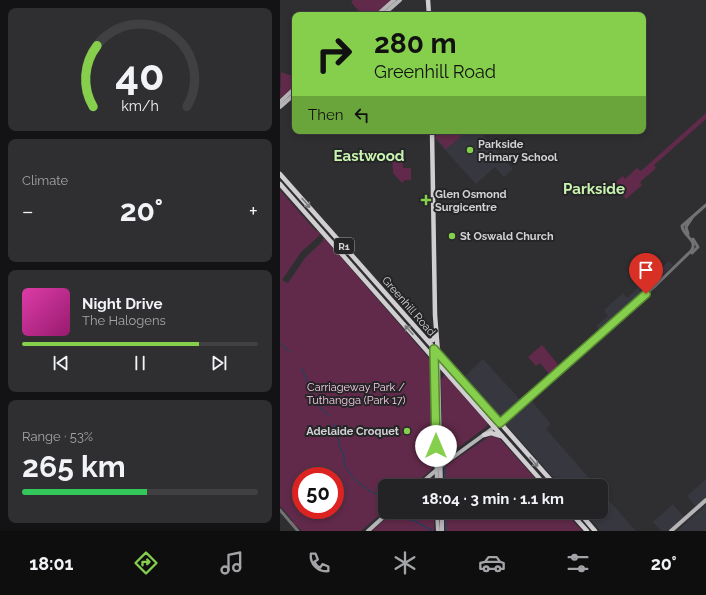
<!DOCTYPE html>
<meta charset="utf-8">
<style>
:root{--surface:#232326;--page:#2f2f32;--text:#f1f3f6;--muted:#a3a4a7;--line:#404043;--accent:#85cf4c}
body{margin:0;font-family:Raleway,sans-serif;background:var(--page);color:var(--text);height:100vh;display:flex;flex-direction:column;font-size:15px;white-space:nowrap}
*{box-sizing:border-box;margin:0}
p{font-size:13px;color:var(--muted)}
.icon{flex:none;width:22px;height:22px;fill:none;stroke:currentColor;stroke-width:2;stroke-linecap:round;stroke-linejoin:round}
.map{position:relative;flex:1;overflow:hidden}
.panel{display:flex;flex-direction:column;gap:8px;padding:8px;background:#131315;width:280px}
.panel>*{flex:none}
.top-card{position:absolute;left:12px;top:12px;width:354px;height:122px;border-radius:8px;box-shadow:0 2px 6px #0003,0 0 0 1px var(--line);background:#85cf4c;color:#111;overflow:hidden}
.speed{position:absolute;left:12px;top:467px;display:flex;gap:8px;font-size:20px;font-weight:700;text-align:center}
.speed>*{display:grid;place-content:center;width:52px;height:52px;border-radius:50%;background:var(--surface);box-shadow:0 2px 6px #0003,0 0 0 1px var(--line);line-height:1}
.speed .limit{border:6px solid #d22;background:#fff;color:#111}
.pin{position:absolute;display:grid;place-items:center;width:34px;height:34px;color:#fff;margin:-41px -17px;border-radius:50% 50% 50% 0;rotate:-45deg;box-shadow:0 0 4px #0007}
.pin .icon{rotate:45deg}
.me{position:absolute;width:44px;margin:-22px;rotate:0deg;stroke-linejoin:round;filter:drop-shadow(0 0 3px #0008)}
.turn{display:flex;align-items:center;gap:14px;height:84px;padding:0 16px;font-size:18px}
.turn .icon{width:52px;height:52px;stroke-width:2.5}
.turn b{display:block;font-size:28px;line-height:34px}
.then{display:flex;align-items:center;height:38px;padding:0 16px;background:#0003;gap:8px;font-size:15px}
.big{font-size:30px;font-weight:700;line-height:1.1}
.panel .tile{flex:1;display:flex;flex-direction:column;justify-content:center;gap:6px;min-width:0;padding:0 14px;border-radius:8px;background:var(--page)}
.panel .dial{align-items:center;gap:0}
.dial svg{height:104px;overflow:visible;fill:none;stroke:var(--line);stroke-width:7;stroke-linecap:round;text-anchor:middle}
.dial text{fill:var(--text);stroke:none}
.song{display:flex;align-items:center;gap:12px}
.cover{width:48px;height:48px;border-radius:6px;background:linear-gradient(135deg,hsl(320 70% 55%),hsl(320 70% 35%))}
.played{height:4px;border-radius:2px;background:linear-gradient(90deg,var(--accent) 75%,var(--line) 75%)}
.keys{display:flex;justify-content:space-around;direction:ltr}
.heat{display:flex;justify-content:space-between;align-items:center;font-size:22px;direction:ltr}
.charge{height:6px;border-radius:3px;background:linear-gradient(90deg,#34c759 53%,var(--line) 0)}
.trip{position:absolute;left:98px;top:479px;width:230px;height:40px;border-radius:8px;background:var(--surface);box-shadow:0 2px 6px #0003,0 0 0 1px var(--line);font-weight:700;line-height:40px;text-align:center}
.menu{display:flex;height:64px;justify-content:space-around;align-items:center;background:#0e0e0f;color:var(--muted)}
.menu .icon{width:28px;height:28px}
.menu .active{color:var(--accent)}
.menu b{font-size:18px;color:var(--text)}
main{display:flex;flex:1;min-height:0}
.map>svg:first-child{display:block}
</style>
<main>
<section class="panel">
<div class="tile dial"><svg viewBox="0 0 100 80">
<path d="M14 69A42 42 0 1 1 86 69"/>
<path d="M14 69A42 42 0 0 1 17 22" stroke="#85cf4c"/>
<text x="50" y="56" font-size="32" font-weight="700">40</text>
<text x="50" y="72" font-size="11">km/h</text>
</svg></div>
<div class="tile"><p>Climate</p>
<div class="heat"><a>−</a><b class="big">20°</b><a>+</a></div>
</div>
<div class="tile">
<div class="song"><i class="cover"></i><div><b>Night Drive</b><p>The Halogens</p></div></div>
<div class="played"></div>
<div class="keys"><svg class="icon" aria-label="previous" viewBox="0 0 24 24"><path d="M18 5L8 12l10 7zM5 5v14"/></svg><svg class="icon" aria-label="pause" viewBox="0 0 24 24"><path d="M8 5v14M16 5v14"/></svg><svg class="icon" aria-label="next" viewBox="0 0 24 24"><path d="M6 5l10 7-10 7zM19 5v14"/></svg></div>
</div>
<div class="tile"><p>Range · 53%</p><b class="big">265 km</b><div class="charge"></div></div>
</section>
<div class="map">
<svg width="426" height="531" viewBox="0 0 426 531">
<rect width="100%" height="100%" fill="#2f2f32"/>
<g fill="#373740">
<polygon points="161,131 199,131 233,169 224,177 215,167 196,184 154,138"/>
<polygon points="389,261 393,265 355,301 325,327 320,330 316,326 328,316 324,310 343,293 347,298 358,288 354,283 366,273 370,278"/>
<polygon points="203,359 243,403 249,398 271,424 266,429 316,486 281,486 184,377"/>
<polygon points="426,479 426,498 416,507 407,496"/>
<polygon points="321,492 356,531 321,531 304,512 321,512"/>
<polygon points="393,504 404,517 388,531 381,531 373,522"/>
<polygon points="426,505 426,531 397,531"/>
</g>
<g fill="#612a4a" fill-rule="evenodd">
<polygon points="73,0 111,0 95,15 82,15 71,2"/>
<polygon points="1,72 15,77 15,85 0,99"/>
<polygon points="426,113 426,119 374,165 376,168 360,182 362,185 346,199 333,184 343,176 345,179 357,168 361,171"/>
<polygon points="163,131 183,131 185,133 166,149 155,137"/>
<polygon points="112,154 118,154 118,158 122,158 123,168 131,168 131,180 125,180 122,183 113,173"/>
<path d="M 0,190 L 35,230 L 40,233 L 39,236 L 21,252 L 2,280 L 8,283 L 25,258 L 43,241 L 42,239 L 44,238 L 152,362 L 153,466 L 150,471 L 132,486 L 105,486 L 105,510 L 81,531 L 22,531 L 12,522 L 13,521 L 0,506 ZM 21,476 L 55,476 L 55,510 L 21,510 Z"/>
<polygon points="262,345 280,367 270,375 260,363 256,366 248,357"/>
<polygon points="165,375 208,424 206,427 168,455 163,453 161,379"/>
<polygon points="210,436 219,438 262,486 164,486 164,467"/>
<polygon points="114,512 154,512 154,531 92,531"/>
<polygon points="164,512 285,512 302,531 165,531"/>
</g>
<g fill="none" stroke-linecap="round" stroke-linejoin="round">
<g stroke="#0d4a5d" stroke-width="1">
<polyline points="0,343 10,352"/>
<polyline points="22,368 28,383 31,399 50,416"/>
<path d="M 54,424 C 58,435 58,446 64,455 C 61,476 90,490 105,500"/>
<polyline points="165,467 165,486"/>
<polyline points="166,512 166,531"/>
<polyline points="117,514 122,518 135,521 153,531"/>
</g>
<g stroke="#737273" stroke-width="3">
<polyline points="408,234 406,227 412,218"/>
<polyline points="412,253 418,247 413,239"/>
<path d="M 220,423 L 374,287 L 411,251 C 419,241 403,236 402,226 L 426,205"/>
<polyline points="0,510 18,531"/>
</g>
<g stroke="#b6b4b7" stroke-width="4">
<polyline points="97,15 114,0"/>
<polyline points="103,15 120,0"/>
<polyline points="0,102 15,88"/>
<polyline points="0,107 15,94"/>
<polyline points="154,359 157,486"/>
<polyline points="158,363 161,486"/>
<polyline points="138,486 161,466 220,423"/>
<polyline points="157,512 158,531"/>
<polyline points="162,512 162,531"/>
<polyline points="88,531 109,512"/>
<polyline points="391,531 426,500"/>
</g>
<g stroke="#d0ced1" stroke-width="4.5">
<polyline points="148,0 149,15"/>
<polyline points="152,131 155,315 158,353"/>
<polyline points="0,174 276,486"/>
<polyline points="0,184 266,486"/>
<polyline points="148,341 153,340 154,336"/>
<polyline points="204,435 211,433 221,436"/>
<polyline points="290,512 307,531"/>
<polyline points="299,512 315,531"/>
</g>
</g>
<defs><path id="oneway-shaft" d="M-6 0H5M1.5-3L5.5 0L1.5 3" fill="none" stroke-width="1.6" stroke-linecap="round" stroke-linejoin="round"/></defs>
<g stroke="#7a7a7c">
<use href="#oneway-shaft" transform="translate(26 203) rotate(49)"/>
<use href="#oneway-shaft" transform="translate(129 330) rotate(-132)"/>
<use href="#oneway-shaft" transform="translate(254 462) rotate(49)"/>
</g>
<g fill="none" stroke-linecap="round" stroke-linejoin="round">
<defs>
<polyline id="route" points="156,446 154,349 220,423 366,294"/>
</defs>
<use href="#route" stroke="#568731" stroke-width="10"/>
<use href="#route" stroke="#85cf4c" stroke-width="7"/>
</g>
<g fill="#85cf4c" stroke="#252528" stroke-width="1.5">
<circle cx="190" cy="150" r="4"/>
<path d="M144 194h4v4h4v4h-4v4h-4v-4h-4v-4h4z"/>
<circle cx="172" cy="236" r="4"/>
<circle cx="127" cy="431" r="4"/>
</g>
<g text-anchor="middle" stroke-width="4" stroke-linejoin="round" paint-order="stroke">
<rect fill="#252528" stroke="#9d9da0" stroke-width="1" x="54" y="238" width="20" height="16" rx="3"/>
<g font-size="10" font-weight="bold" fill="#d1d1d3">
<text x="64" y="250">R1</text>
</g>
<g font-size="11" font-weight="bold" fill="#d1d1d3" stroke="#252528" text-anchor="start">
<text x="198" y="148">Parkside<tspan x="198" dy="13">Primary School</tspan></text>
<text x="155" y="198">Glen Osmond<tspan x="155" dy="13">Surgicentre</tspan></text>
<text x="180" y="240">St Oswald Church</text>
<text x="119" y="435" text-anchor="end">Adelaide Croquet</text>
</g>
<g font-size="11" fill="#d1d1d3" stroke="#252528">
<text transform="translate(129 306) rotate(49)" y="4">Greenhill Road</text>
</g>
<g font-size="11" fill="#f9cde4" stroke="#252528">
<text x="76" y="391">Carriageway Park /<tspan x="76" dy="13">Tuthangga (Park 17)</tspan></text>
</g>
<g font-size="15" font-weight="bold" fill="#c9f4b0" stroke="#252528">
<text x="89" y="161">Eastwood</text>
<text x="314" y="194">Parkside</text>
</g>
</g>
</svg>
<div class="speed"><div class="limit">50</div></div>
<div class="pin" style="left:366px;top:294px;background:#d93025"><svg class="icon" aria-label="arrive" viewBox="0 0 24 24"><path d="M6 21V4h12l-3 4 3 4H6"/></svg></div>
<svg class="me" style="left:156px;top:446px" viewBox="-20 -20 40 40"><circle r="19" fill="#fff"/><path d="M0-13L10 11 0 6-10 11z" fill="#85cf4c"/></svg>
<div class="trip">18:04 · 3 min · 1.1 km</div>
<div class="top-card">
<div class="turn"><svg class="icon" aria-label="right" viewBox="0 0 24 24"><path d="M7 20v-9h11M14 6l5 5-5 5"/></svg><div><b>280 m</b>Greenhill Road</div></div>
<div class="then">Then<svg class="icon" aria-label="left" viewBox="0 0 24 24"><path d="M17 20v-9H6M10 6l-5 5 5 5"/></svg></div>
</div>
</div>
</main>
<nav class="menu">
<b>18:01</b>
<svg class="icon active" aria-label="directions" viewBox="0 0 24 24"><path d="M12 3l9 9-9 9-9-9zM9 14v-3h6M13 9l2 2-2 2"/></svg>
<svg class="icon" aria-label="music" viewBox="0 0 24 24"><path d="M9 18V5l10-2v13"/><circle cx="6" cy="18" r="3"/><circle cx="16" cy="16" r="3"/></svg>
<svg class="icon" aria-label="phone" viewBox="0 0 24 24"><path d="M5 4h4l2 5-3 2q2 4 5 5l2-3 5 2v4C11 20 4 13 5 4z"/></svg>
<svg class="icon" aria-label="climate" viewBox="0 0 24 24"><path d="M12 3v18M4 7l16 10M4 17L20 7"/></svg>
<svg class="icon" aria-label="car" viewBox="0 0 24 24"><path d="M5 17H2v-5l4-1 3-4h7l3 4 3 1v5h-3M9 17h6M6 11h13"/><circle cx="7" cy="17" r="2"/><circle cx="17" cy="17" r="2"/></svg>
<svg class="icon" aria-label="filters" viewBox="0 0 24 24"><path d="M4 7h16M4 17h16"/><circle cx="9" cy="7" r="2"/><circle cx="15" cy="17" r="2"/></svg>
<b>20°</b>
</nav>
